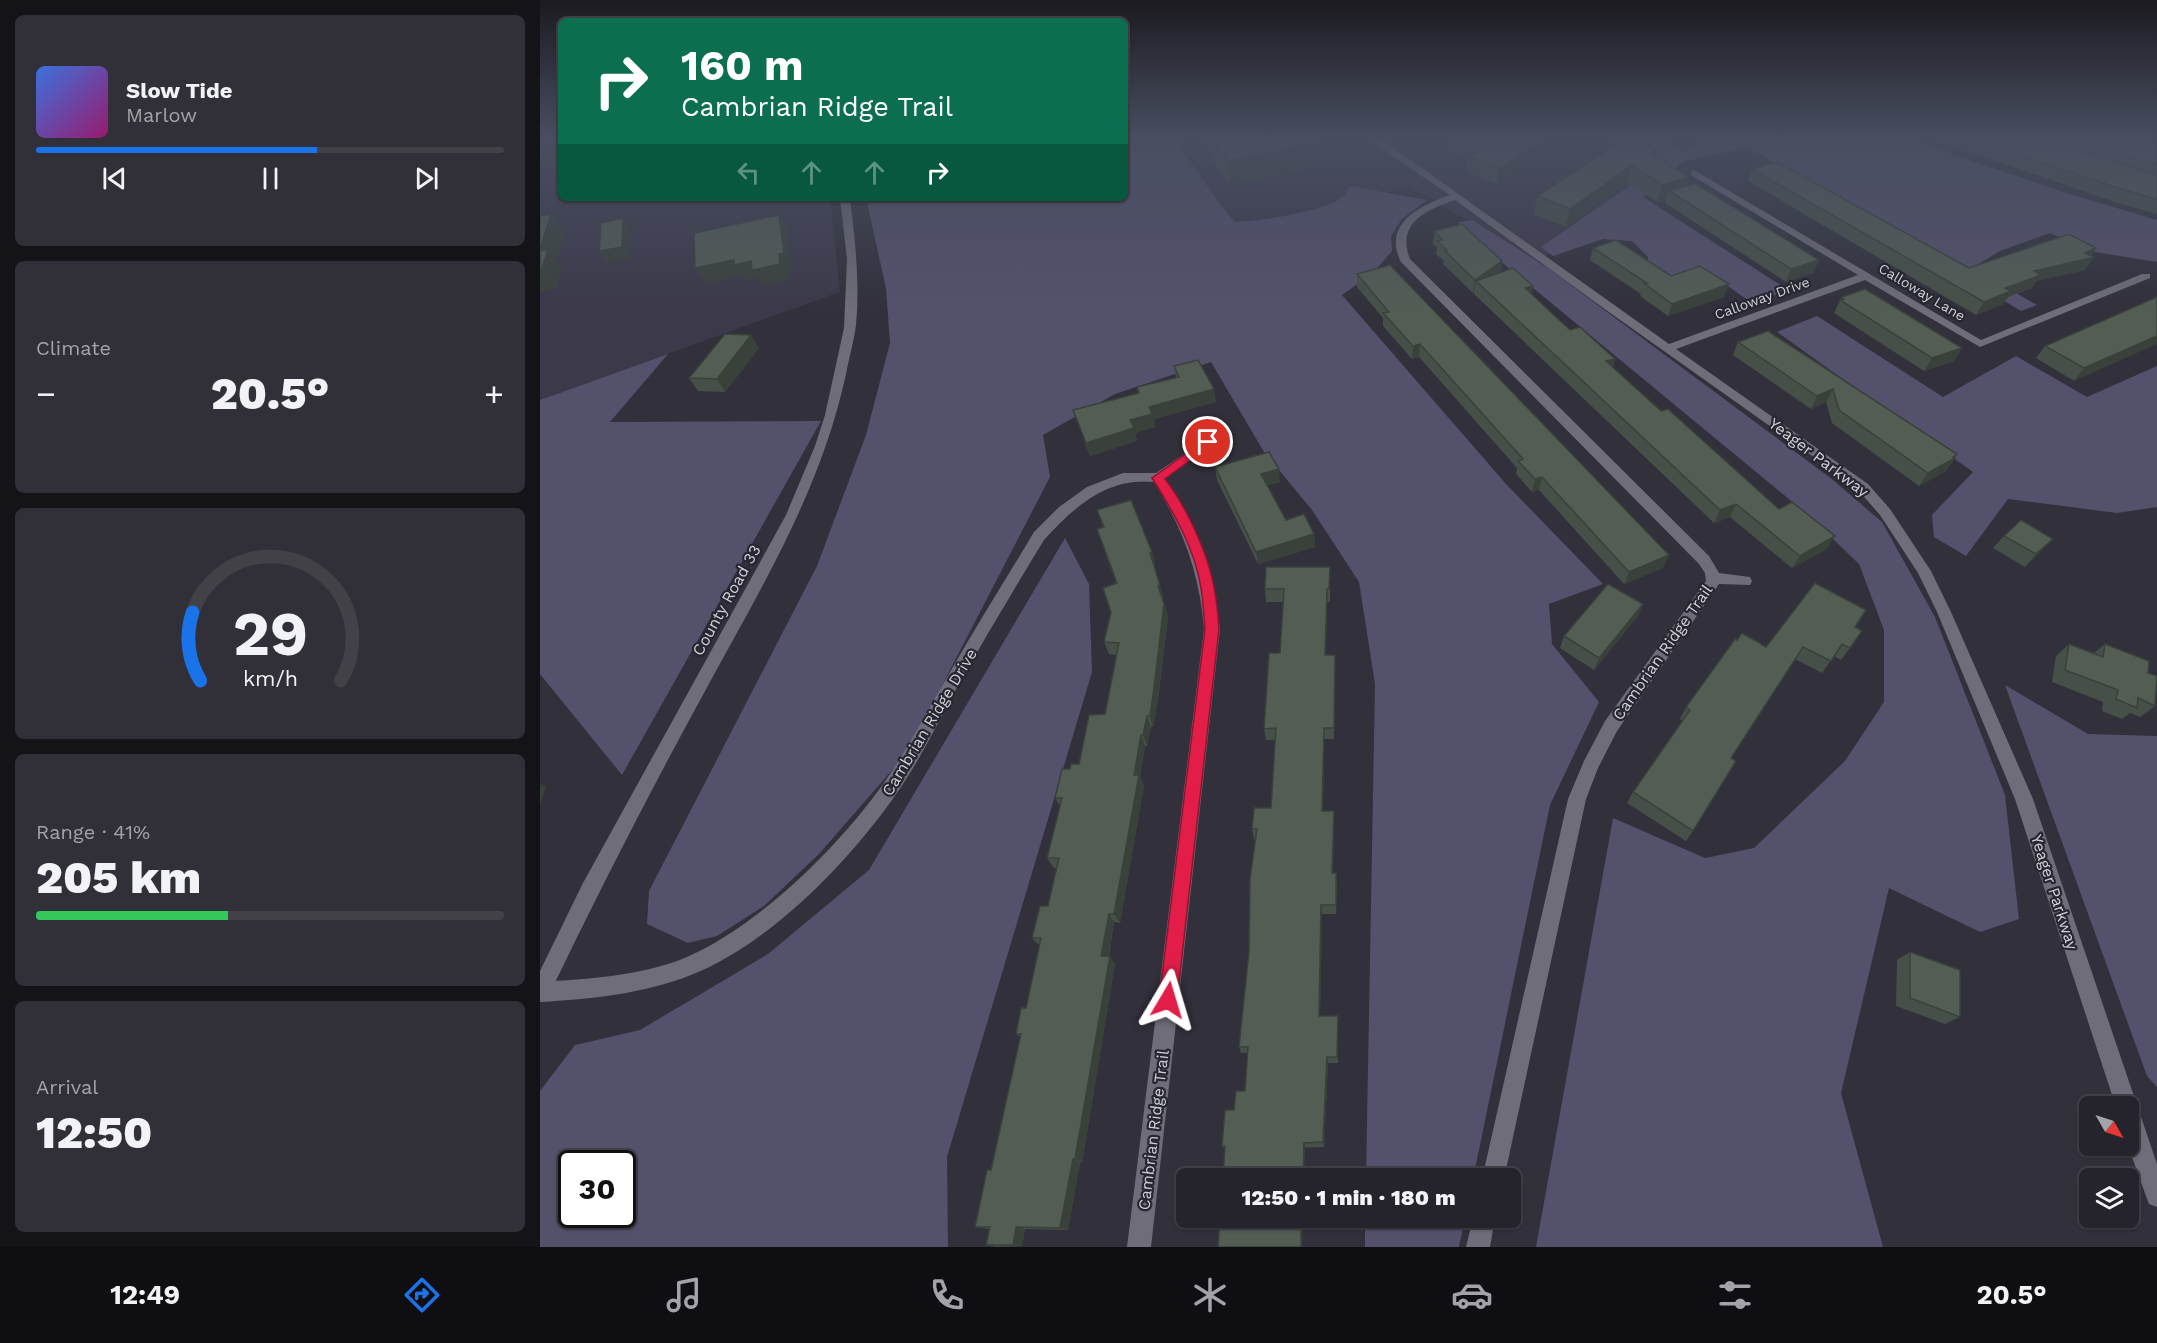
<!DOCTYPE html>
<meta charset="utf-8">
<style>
:root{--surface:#25242c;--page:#313038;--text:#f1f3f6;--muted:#a3a4a9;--line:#424148;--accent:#1a73e8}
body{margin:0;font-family:"Work Sans",sans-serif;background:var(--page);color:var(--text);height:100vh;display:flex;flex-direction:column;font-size:22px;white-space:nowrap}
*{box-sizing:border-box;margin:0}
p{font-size:20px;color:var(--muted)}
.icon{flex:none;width:33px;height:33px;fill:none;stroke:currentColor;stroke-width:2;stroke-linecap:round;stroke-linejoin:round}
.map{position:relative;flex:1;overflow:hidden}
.sheet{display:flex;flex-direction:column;gap:15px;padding:15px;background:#141418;width:540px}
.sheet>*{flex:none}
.hud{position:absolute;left:18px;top:18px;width:570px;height:183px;border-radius:9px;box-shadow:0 2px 4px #0004,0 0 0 2px var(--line);background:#0b6e4f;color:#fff;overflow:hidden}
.needle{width:39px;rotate:129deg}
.controls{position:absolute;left:1539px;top:1096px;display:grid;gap:12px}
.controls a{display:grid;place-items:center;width:60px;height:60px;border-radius:9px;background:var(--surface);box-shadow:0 2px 4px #0004,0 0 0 2px var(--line);font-size:30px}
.speed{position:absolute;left:18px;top:1150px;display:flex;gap:12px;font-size:30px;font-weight:700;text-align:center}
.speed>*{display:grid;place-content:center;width:78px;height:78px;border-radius:50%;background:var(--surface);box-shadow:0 2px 4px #0004,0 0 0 2px var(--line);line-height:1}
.speed .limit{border:3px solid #111;border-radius:9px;background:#fff;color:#111}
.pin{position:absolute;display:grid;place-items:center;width:51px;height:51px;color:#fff;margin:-26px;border:3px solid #fff;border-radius:50%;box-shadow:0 2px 6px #0007}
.me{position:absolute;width:66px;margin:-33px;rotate:7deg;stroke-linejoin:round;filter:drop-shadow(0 0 4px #0008)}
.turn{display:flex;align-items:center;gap:21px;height:126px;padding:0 24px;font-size:27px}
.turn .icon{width:78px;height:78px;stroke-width:2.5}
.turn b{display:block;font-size:42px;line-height:51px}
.lanes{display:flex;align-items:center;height:57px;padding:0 24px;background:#0003;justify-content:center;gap:30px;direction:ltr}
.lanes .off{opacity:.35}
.big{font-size:45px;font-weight:800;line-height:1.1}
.sheet .tile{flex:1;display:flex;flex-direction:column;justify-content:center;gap:9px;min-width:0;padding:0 21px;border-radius:9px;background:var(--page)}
.sheet .dial{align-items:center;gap:0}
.dial svg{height:156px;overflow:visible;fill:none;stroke:var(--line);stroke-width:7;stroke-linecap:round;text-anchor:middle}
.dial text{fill:var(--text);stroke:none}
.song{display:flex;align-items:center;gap:18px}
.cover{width:72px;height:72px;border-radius:9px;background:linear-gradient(135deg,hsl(220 70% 55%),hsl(320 70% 35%))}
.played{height:6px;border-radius:3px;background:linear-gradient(90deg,var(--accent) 60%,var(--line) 60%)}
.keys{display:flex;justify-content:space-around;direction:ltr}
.heat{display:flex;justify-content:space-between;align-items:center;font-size:33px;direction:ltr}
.charge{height:9px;border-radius:4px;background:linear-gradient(90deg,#34c759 41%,var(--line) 0)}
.trip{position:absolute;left:636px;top:1168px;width:345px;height:60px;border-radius:9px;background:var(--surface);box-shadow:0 2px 4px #0004,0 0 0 2px var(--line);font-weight:800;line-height:60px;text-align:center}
.tabs{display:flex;height:96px;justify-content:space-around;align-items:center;background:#0f0e12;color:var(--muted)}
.tabs .icon{width:42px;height:42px}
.tabs .current{color:var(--accent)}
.tabs b{font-size:27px;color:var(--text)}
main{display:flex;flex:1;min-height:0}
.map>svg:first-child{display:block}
</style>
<main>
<section class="sheet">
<div class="tile">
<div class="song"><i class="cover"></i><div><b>Slow Tide</b><p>Marlow</p></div></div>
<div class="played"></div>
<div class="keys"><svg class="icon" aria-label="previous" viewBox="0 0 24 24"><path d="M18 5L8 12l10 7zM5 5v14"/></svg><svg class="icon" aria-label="pause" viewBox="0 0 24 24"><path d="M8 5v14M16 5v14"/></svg><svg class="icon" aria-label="next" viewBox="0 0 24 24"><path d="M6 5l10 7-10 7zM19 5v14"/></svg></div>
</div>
<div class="tile"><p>Climate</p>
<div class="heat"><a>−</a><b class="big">20.5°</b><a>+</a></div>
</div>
<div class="tile dial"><svg viewBox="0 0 100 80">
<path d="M14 69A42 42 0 1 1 86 69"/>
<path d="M14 69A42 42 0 0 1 10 34" stroke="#1a73e8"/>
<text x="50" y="56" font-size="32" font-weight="700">29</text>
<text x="50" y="72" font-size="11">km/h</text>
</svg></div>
<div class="tile"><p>Range · 41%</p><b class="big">205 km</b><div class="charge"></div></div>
<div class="tile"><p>Arrival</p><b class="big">12:50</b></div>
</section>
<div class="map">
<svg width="1617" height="1247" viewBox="0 0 1617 1247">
<rect width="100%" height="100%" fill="#31303b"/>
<g fill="#3b394a">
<polygon points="0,136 21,136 21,198 290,198 300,292 0,400"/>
<polygon points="624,136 1168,136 997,263 868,185 706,242"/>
</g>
<g fill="#54516d" fill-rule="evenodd">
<path d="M 585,136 L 647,136 L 636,142 L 683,208 L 695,222 C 716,222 786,211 801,198 C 805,195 807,190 810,186 L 887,200 L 862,219 L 851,236 L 852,251 L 833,273 L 802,295 L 966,484 L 1063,584 L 1009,604 L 1012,644 L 1059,702 L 1010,805 L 933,1179 L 826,1179 L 835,684 L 819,582 L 772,510 L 724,452 L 671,362 L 575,394 L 503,435 L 510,477 L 367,753 L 279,854 L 224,906 L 177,936 L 148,943 L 107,924 L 109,891 L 277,566 L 326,435 L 350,343 L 346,288 L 326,198 L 585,198 Z"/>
<polygon points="1064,136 1113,136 1145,153 1168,136 1360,136 1520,191 1617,220 1617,262 1555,252 1510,233 1460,251 1432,268 1497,305 1481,311 1206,146 1142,162 1103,197 1248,290 1212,303 1179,280 1124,275 1108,271 1108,257 1092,241 1063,239 1013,256 1001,247 1112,170 1116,162"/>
<polygon points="932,220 1008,268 1293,480 1342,522 1395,617 1465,795 1479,919 1440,932 1349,888 1301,1093 1343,1247 996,1247 1073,818 1165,858 1214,848 1305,761 1344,702 1344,630 1319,564 1267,514 919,227 919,222"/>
<polygon points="1277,316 1403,397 1476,356 1547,397 1617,366 1617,507 1577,513 1468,499 1426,556 1394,537 1392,515 1433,472 1237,332"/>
<polygon points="128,354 70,422 281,421 82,775 0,674 0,400"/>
<path d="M 525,538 L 549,584 L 552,672 L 407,1157 L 408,1247 L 0,1247 L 0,1091 L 35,1045 L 100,1030 L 228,954 L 329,870 ZM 32,1164 L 82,1164 L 82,1215 L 32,1215 Z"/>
<polygon points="1465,685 1548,734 1617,736 1617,1087 1607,1076"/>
<polygon points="825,1218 925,1218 919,1247 825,1247"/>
</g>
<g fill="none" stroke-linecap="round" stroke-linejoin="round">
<g fill="#6e6d79" fill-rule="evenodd">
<path d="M 828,136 L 837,136 L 1129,344 L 1318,275 L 1151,175 L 1151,171 L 1154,170 L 1441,340 L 1602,274 L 1610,274 L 1610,278 L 1440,347 L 1325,280 L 1136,349 L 1328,484 L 1350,509 L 1391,571 L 1411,612 L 1493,799 L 1617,1164 L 1617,1207 L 1609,1204 L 1606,1196 L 1588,1146 L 1588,1107 L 1576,1107 L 1475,799 L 1397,612 L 1378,573 L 1340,515 L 1318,490 L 1285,465 L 1066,310 L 915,200 C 886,210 856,223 870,259 L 1169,556 L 1179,573 L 1210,577 L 1212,581 L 1210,585 L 1179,584 L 1077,731 L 1058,768 L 1046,799 L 964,1179 L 942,1179 L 1028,799 L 1044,761 L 1065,721 L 1166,581 L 1165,573 L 1159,564 L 861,262 C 842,224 879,206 910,195 L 855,158 Z"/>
<path d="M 668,438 L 672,439 L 674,442 L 672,445 L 625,479 C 656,525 674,574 680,629 L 611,1247 L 587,1247 L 664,629 C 660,575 643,528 614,482 C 567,477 534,507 504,540 C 476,586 448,633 421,680 C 401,716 384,753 361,787 C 314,857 231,944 151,975 C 103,994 51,999 0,1002 L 0,982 C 48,979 102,976 147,957 C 222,924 305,841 350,774 C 372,741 390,706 410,672 C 437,625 466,579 494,532 L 519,507 L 547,487 L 583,473 L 616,473 Z"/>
<polygon points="933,1218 955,1218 950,1247 926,1247"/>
</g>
<path fill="#6e6d79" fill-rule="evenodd" d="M 300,198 L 310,198 C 315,240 320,282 316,325 C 314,341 309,358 306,374 C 280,495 216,596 158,704 C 105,801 55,899 7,999 L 0,1002 L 0,971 L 43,883 L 246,515 L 275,446 L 285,415 L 304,328 L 307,259 Z"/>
</g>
<g fill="#475048">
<polygon points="656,136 770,136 777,143 777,167 690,184"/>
<polygon points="906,136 1034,136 957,184 926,172 927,157 909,151 910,138"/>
<polygon points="1381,136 1589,136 1617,144 1617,214 1578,203"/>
<polygon points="1115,156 1148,177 1146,186 1279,260 1273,273 1246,282 1125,203 1125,200 1117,202 1088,183 1026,227 994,214 997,196"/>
<polygon points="1212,169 1429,268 1556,248 1551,256 1554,257 1545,270 1496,281 1492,288 1468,297 1463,304 1436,315 1208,181"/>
<polygon points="894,231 962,261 961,272 992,294 1030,330 1075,359 1073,367 1121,411 1287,549 1252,568 1190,517 1174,523 934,294 934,292 933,293 903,264 904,261 896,254 897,247 893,244"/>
<polygon points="1053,248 1131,276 1184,297 1128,316 1100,296 1101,294 1050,260"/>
<polygon points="817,274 1123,568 1084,584 999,490 992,492 976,474 977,468 879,357 872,359 843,326 843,318 817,287"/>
<polygon points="1302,297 1422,348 1414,361 1384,371 1294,313"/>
<polygon points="1617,297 1534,381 1496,358 1505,346"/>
<polygon points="1228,331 1415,458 1406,471 1379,486 1292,423 1286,402 1271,409 1193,355 1198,342"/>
<polygon points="219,348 185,392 158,391 149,378"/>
<polygon points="634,366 676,402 614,419 615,427 595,433 597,441 550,456 533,410 598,393 597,387 636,378"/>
<polygon points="675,467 740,482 727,485 746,520 774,534 775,547 718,564 677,480"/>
<polygon points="557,510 612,552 615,565 614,565 628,617 618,700 613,727 611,727 607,746 605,746 600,777 604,786 580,923 574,922 569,956 575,964 542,1163 540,1163 528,1230 485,1229 482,1246 456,1247 446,1245 449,1229 435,1227 451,1170 480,1037 476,1034 486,1008 500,946 492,938 508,906 516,868 514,868 507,858 520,806 515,798 530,769 539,764 565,714 576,655 569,654 564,642 571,613 576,583 557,529 563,527"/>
<polygon points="1464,536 1501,551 1485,567 1453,548"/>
<polygon points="790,579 790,602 787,602 786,655 795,655 794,739 784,739 783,811 794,811 793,873 797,882 796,914 782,914 780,1016 798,1016 798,1063 788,1063 784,1147 685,1150 682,1146 694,1110 705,1091 708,1053 701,1053 699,1047 709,951 716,839 714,839 712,829 731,808 736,740 726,740 724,729 740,653 743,602 726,602 725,589"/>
<polygon points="1103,604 1098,616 1054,670 1020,648 1024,636"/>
<polygon points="1315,627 1310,648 1301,660 1294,656 1282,673 1255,659 1191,758 1153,831 1146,841 1087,803 1093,792 1143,721 1140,719 1146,707 1226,647"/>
<polygon points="1529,644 1554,653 1565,644 1608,673 1615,706 1600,717 1590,713 1582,719 1562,711 1563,702 1512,682 1516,656"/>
<polygon points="1370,952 1420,1017 1405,1024 1356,1006 1357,960"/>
</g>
<g fill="#3a413b">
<polygon points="1012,136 1034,136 957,184 959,168"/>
<polygon points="21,140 21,165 0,169 0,144"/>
<polygon points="777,143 777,167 690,184 688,161"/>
<polygon points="1117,148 1112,166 1110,153"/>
<polygon points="1092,165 1088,183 1026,227 1030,209"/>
<polygon points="1148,177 1143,195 1128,190 1125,200 1117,202 1122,185"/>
<polygon points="11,214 25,233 16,261 22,268 16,289 0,292 0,249"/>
<polygon points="239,215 248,231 252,270 248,271 249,280 221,286 216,278 204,281 201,276 166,284 155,268 194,260 211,261 239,254"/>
<polygon points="83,218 91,231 90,259 68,264 59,251"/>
<polygon points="1556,248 1549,258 1554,257 1545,270 1496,281 1492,288 1468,297 1463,304 1436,315 1444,302 1465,288 1494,271"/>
<polygon points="1279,260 1273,273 1246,282 1251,269"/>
<polygon points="962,261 961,273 936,281 934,292 933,293 935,280"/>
<polygon points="1189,284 1184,297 1128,316 1132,304"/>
<polygon points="993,286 991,299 985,288"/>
<polygon points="211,335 219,348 185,392 177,379"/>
<polygon points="1617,336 1617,344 1534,381 1544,368"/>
<polygon points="880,344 879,357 872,359 873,346"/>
<polygon points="1422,348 1414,361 1384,371 1392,358"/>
<polygon points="1075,359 1071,372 1066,361"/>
<polygon points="674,389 676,402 614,419 615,427 595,433 597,441 550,456 546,443 590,420 609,407"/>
<polygon points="1293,389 1286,402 1271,409 1277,396"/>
<polygon points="1417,454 1406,471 1379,486 1388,473"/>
<polygon points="739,469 740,482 722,487 721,474"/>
<polygon points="1002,477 999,490 992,492 995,479"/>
<polygon points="1196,504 1190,517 1174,523 1180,510"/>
<polygon points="774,534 775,547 718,564 716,552"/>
<polygon points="1295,536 1287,549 1252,568 1260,556"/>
<polygon points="1513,539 1485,567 1496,554"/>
<polygon points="612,552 615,565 613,566 610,553"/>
<polygon points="1129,555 1123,568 1084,584 1089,572"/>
<polygon points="620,585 623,597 621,598 618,586"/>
<polygon points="787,589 787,602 785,667 785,655"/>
<polygon points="624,604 628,617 618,700 613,727 610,716"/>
<polygon points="1103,604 1098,616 1054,670 1059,658"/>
<polygon points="607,716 611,727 607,746 603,735"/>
<polygon points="601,735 605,746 600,777 604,786 580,923 574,914"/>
<polygon points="0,783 6,787 0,805"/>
<polygon points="781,905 782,914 780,1023 779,1016"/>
<polygon points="569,914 574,922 567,964 561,956"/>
<polygon points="570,956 575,964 542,1163 535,1159"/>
<polygon points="787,1057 788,1063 784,1147 783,1142"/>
<polygon points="764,1143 765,1147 764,1179 763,1179"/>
<polygon points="533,1159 540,1163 528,1230 520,1228"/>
<polygon points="761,1218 763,1218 762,1247 761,1247"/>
<polygon points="476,1227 485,1229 482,1246 473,1245"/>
</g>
<g fill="#535d54" stroke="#3a413b" stroke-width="1.5">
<polygon points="0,136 21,136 21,140 0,144"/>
<polygon points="670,136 770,136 777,143 688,161"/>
<polygon points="913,136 1012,136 959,168 928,157 944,147"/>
<polygon points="1422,136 1491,136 1617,175 1617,199 1587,191"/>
<polygon points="1521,136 1589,136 1617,144 1617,165"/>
<polygon points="1086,138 1117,148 1110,153 1148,177 1122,185 1092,165 1030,209 997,196"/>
<polygon points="1237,162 1429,268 1529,234 1556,248 1545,253 1554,257 1494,271 1501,275 1465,288 1471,291 1444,302 1212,169"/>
<polygon points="1156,184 1279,260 1251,269 1128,190"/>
<polygon points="11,214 0,249 0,216"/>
<polygon points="239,215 244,253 239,254 240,264 212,270 211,261 194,265 194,260 155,268 154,233"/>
<polygon points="83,218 82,247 59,251 61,223"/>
<polygon points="922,224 962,261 935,280 905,251 907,250 897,241 903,240 894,231"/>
<polygon points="1076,240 1131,276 1160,266 1189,284 1132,304 1104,283 1107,283 1053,248"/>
<polygon points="8,250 1,270 0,270 0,251"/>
<polygon points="850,265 1129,555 1089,572 1002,477 995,479 978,461 983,459 880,344 873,346 843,313 849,312 817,274"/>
<polygon points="973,268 993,286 985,288 1030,330 1040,327 1075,359 1066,361 1121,411 1128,409 1239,509 1252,502 1295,536 1260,556 1196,504 1180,510 936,281"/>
<polygon points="1325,289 1422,348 1392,358 1300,300 1304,299 1302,297"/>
<polygon points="1617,297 1617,336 1544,368 1505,346"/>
<polygon points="1228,331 1417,454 1413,457 1415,458 1388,473 1299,410 1293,389 1277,396 1198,342"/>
<polygon points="185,334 211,335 177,379 149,378"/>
<polygon points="658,360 674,389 609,407 612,414 590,420 594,428 546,443 533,410 599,393 597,387 639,377 634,366"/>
<polygon points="729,452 739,469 721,474 746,520 764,514 774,534 716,552 675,467"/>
<polygon points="591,500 612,552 610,553 620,585 618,586 624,604 614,688 610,716 607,716 603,735 601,735 594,775 599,775 574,914 569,914 561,956 570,956 535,1159 533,1159 520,1228 476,1227 473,1245 446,1245 450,1227 435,1227 447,1170 451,1170 481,1034 476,1034 481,1008 486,1008 501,938 492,938 500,906 508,906 519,858 507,858 522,798 515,798 522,769 530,769 531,764 539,764 549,715 565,714 579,643 564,642 571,612 563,588 577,583 557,529 564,527 557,510"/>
<polygon points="1481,520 1513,539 1496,554 1464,536"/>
<polygon points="726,567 790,567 789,589 787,589 785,655 795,655 794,728 784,728 782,811 794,811 792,873 796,873 796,905 781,905 779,1016 798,1016 797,1057 787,1057 783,1142 764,1143 763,1179 683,1179 685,1146 682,1146 685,1110 694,1110 696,1091 705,1091 708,1047 699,1047 709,951 710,879 717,829 712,829 714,808 731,808 736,728 724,729 729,653 740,653 744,589 725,589"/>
<polygon points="1275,583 1326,610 1315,627 1322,631 1310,648 1302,644 1291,661 1263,647 1191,758 1196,761 1153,831 1093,792 1150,710 1146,707 1195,639 1197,640 1202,633 1226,647"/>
<polygon points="1068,584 1103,604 1059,658 1024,636"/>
<polygon points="1529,644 1563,657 1565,644 1609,661 1608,673 1617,676 1615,706 1598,698 1597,708 1576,699 1578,690 1525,670"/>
<polygon points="1370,952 1420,970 1420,1017 1370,998"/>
<polygon points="680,1218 761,1218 761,1247 678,1247"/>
</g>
<linearGradient id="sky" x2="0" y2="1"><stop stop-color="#1b1a20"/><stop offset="0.44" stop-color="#484e60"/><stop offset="1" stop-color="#484e60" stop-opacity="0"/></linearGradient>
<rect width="1617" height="311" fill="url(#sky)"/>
<path fill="#e11d48" stroke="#92132f" stroke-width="1.5" d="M 668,438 L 672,439 L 672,444 L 625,479 C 646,506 668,553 674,587 C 677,601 678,615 679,629 L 637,1000 L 635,1006 L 628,1009 L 622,1006 L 619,1000 L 665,629 C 664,616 663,601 661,588 C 655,549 633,511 612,478 Z"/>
<g text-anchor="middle" stroke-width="4.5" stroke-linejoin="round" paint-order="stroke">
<g font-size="14" fill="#d1d0d7" stroke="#272731">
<text transform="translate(1382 292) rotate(31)" y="5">Calloway Lane</text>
<text transform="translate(1222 298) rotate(-20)" y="5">Calloway Drive</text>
</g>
<g font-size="16" fill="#d1d0d7" stroke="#272731">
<text transform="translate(1279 457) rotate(37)" y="6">Yeager Parkway</text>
<text transform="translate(186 600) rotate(-61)" y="6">County Road 33</text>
<text transform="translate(1122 652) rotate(-55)" y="6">Cambrian Ridge Trail</text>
<text transform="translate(389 722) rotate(-59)" y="6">Cambrian Ridge Drive</text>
<text transform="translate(1515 892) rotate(72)" y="6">Yeager Parkway</text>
<text transform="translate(613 1130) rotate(-83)" y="6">Cambrian Ridge Trail</text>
</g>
</g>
</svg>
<div class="controls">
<a><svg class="needle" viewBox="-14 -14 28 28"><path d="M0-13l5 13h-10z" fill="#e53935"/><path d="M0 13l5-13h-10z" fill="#a3a4a9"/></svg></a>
<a><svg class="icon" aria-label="layers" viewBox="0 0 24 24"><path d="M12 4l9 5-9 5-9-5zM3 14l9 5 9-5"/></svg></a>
</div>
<div class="speed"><div class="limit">30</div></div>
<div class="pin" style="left:668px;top:442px;background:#d93025"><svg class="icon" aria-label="arrive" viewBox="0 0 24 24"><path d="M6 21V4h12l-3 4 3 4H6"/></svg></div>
<svg class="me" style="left:628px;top:1000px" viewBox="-20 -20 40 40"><path d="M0-17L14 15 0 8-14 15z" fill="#e11d48" stroke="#fff" stroke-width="4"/></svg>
<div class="trip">12:50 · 1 min · 180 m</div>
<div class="hud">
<div class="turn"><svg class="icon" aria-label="right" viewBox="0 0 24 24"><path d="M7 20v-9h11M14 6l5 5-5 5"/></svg><div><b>160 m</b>Cambrian Ridge Trail</div></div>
<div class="lanes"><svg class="icon off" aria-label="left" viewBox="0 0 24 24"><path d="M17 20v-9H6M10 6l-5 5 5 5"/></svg><svg class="icon off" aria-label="ahead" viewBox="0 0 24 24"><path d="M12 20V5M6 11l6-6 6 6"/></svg><svg class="icon off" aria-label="ahead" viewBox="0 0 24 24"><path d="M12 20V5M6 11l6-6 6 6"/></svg><svg class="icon" aria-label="right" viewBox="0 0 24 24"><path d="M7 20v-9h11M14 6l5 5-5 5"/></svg></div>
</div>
</div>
</main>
<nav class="tabs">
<b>12:49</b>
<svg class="icon current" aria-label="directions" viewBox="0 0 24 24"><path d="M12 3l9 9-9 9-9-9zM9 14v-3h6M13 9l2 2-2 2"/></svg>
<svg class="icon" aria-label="music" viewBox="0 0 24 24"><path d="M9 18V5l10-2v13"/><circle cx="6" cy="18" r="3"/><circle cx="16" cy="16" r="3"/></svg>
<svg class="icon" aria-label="phone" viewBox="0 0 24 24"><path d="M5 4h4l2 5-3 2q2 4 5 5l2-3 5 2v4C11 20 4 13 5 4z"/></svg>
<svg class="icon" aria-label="climate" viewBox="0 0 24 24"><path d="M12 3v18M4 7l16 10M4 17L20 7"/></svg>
<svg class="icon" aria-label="car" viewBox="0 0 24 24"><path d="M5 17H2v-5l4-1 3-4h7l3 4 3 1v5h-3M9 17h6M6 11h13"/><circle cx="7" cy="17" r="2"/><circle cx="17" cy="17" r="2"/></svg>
<svg class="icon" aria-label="filters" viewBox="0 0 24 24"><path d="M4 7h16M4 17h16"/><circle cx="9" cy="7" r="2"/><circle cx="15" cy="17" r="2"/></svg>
<b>20.5°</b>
</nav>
